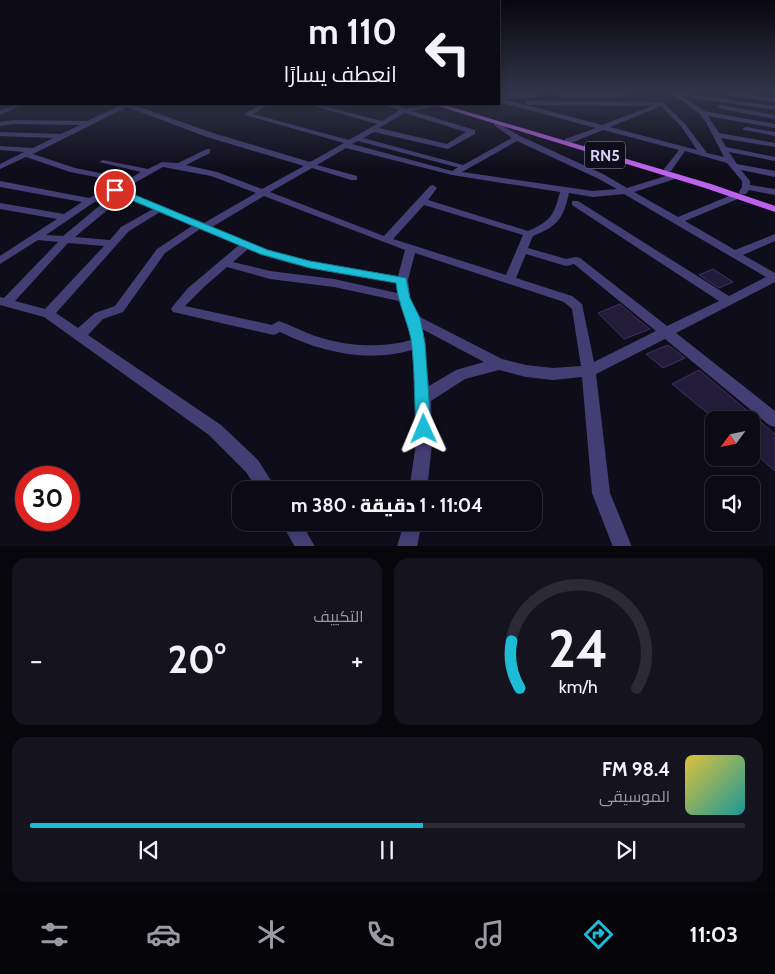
<!DOCTYPE html>
<html lang="ar">
<meta charset="utf-8">
<style>
:root{--surface:#0c0a14;--page:#15131d;--text:#f1f3f6;--muted:#9a9aa0;--line:#2c2b34;--accent:#1cbcd6}
body{margin:0;font-family:Cabin,Cairo,sans-serif;background:var(--page);color:var(--text);direction:rtl;height:100vh;display:flex;flex-direction:column;font-size:19px;white-space:nowrap}
*{box-sizing:border-box;margin:0}
p{font-size:16px;color:var(--muted)}
.icon{flex:none;width:28px;height:28px;fill:none;stroke:currentColor;stroke-width:2;stroke-linecap:round;stroke-linejoin:round}
.map{position:relative;height:546px;overflow:hidden;direction:ltr}
.side{display:flex;flex-direction:column;gap:12px;padding:12px;background:#07060b;flex:1}
.side>*{flex:none}
.hud{position:absolute;left:0px;top:0px;width:500px;height:105px;box-shadow:0 2px 8px #0003,0 0 0 1px var(--line);direction:rtl;background:#0c0a14;color:var(--text);overflow:hidden}
.needle{width:32px;rotate:237deg}
.controls{position:absolute;left:705px;top:411px;display:grid;gap:10px}
.controls a{display:grid;place-items:center;width:55px;height:55px;border-radius:10px;background:var(--surface);box-shadow:0 2px 8px #0003,0 0 0 1px var(--line);font-size:25px}
.speed{position:absolute;left:15px;top:466px;display:flex;gap:10px;font-size:25px;font-weight:700;text-align:center}
.speed>*{display:grid;place-content:center;width:65px;height:65px;border-radius:50%;background:var(--surface);box-shadow:0 2px 8px #0003,0 0 0 1px var(--line);line-height:1}
.speed .limit{border:8px solid #d22;background:#fff;color:#111}
.pin{position:absolute;display:grid;place-items:center;width:42px;height:42px;color:#fff;margin:-21px;border:2px solid #fff;border-radius:50%;box-shadow:0 1px 5px #0007}
.me{position:absolute;width:55px;margin:-28px;rotate:359deg;stroke-linejoin:round;filter:drop-shadow(0 0 4px #0008)}
.turn{display:flex;align-items:center;gap:18px;height:105px;padding:0 20px;font-size:22px}
.turn .icon{width:65px;height:65px;stroke-width:2.5}
.turn b{display:block;font-size:35px;line-height:42px}
.big{font-size:38px;font-weight:800;line-height:1.1}
.side .tile{flex:1;display:flex;flex-direction:column;justify-content:center;gap:8px;min-width:0;padding:0 18px;border-radius:15px;background:var(--page)}
.side .dial{align-items:center;gap:0}
.dial svg{height:130px;overflow:visible;fill:none;stroke:var(--line);stroke-width:7;stroke-linecap:round;text-anchor:middle}
.dial text{fill:var(--text);stroke:none}
.song{display:flex;align-items:center;gap:15px}
.cover{width:60px;height:60px;border-radius:8px;background:linear-gradient(135deg,hsl(50 70% 55%),hsl(180 70% 35%))}
.played{height:5px;border-radius:2px;background:linear-gradient(90deg,var(--accent) 55%,var(--line) 55%)}
.keys{display:flex;justify-content:space-around;direction:ltr}
.heat{display:flex;justify-content:space-between;align-items:center;font-size:28px;direction:ltr}
.side .tiles{flex:1;display:grid;gap:12px;grid-template-columns:1fr 1fr}
.tile:last-child{grid-column:span 2}
.trip{position:absolute;left:232px;top:481px;width:310px;height:50px;border-radius:15px;background:var(--surface);box-shadow:0 2px 8px #0003,0 0 0 1px var(--line);font-weight:800;line-height:50px;text-align:center;direction:rtl}
.tabs{display:flex;height:80px;justify-content:space-around;align-items:center;background:#050408;color:var(--muted)}
.tabs .icon{width:35px;height:35px}
.tabs .on{color:var(--accent)}
.tabs b{font-size:22px;color:var(--text)}
.map>svg:first-child{display:block}
</style>
<div class="map">
<svg width="775" height="547" viewBox="0 0 775 547">
<rect width="100%" height="100%" fill="#100d1b"/>
<g fill="#231c39" stroke="#3d3162">
<polygon points="713,269 733,282 719,288 699,275"/>
<polygon points="620,304 635,317 650,329 624,339 598,313"/>
<polygon points="668,345 685,358 663,368 646,354"/>
<polygon points="699,370 775,434 775,471 751,450 751,420 716,420 672,384"/>
</g>
<g fill="none" stroke-linecap="round" stroke-linejoin="round">
<g fill="#433e74" fill-rule="evenodd">
<polygon points="625,92 631,92 623,98 560,98 557,96 560,94 622,94"/>
<path d="M 670,92 L 775,106 L 775,110 L 682,96 L 704,111 L 775,124 L 775,128 L 708,116 L 719,133 L 775,143 L 775,147 L 721,138 L 726,147 L 775,157 L 775,161 L 729,152 L 737,164 L 775,171 L 775,177 L 741,170 L 750,181 L 750,185 L 775,189 L 775,195 L 749,190 L 746,194 L 740,194 L 739,192 L 742,187 L 742,181 L 727,163 L 685,151 L 671,171 L 665,171 L 664,169 L 679,150 L 603,130 L 571,143 L 565,143 L 565,139 L 596,128 L 499,102 L 499,98 L 602,125 L 652,106 L 528,105 L 525,103 L 528,101 L 663,102 L 685,124 L 707,153 L 724,157 L 707,124 L 700,114 ZM 657,106 L 661,106 L 681,126 L 697,150 L 610,127 L 657,108 Z"/>
<polygon points="725,92 775,98 775,102 727,95"/>
<polygon points="539,94 541,95 541,97 503,99 500,97 503,95"/>
<rect x="0" y="96" width="1" height="5"/>
<polygon points="16,104 24,104 0,115 0,111"/>
<path d="M 123,104 L 131,104 L 213,133 L 310,162 L 344,143 L 245,115 L 245,113 L 263,104 L 270,104 L 253,114 L 349,140 L 377,124 L 307,104 L 316,104 L 382,121 L 400,110 L 379,104 L 389,104 L 407,108 L 439,104 L 439,106 L 412,111 L 475,130 L 475,134 L 448,149 L 374,132 L 363,138 L 463,165 L 512,138 L 494,125 L 494,123 L 496,122 L 520,136 L 603,174 L 627,188 L 672,174 L 678,174 L 678,178 L 634,192 L 678,217 L 734,194 L 740,194 L 740,198 L 685,221 L 735,250 L 775,234 L 775,241 L 743,255 L 775,273 L 775,282 L 676,333 L 775,411 L 775,427 L 769,425 L 665,339 L 596,374 L 610,493 L 632,547 L 613,547 L 592,493 L 582,377 L 553,380 L 526,377 L 499,370 L 465,379 L 431,401 L 432,444 L 427,490 L 409,490 L 416,444 L 416,398 L 412,350 C 368,363 320,352 280,332 L 274,335 L 173,312 L 171,309 L 173,306 L 188,288 L 239,245 L 200,229 L 165,253 L 123,312 L 103,319 L 88,335 L 221,425 L 258,460 L 277,490 L 258,490 L 246,472 L 209,435 L 44,317 L 0,305 L 0,297 L 4,298 L 58,242 L 38,240 L 0,264 L 0,256 L 57,219 L 0,209 L 0,203 L 64,214 L 82,202 L 0,187 L 0,181 L 89,198 L 122,182 L 70,172 L 26,157 L 0,169 L 0,164 L 24,152 L 0,150 L 0,146 L 33,148 L 53,138 L 0,136 L 0,132 L 61,134 L 80,125 L 14,124 L 0,126 L 0,122 L 14,120 L 87,121 ZM 127,107 L 207,137 L 304,166 L 262,189 L 217,172 L 186,165 L 210,153 L 210,149 L 207,149 L 178,163 L 162,162 L 148,169 L 103,160 L 99,162 L 141,172 L 129,179 L 75,168 L 33,154 ZM 405,113 L 466,132 L 447,144 L 379,128 ZM 358,141 L 456,167 L 458,167 L 452,171 L 352,144 ZM 517,141 L 597,178 L 617,189 L 593,191 L 462,172 ZM 346,148 L 452,175 L 560,192 C 554,215 551,221 528,231 L 428,200 L 437,188 L 433,185 L 430,186 L 384,236 L 270,192 L 312,168 L 351,180 L 357,180 L 357,176 L 317,165 ZM 163,167 L 211,176 L 256,193 L 204,223 L 122,190 ZM 115,193 L 63,236 L 46,235 L 93,203 ZM 569,193 L 593,197 L 624,194 L 766,277 L 729,296 L 578,201 L 572,201 L 572,205 L 719,301 L 667,326 L 580,258 L 576,257 L 566,259 L 528,248 L 533,236 C 558,226 563,219 569,193 ZM 264,196 L 405,250 L 398,276 L 310,261 L 268,250 L 212,227 ZM 123,197 L 153,209 L 121,227 L 110,240 L 75,237 ZM 424,205 L 523,235 L 506,275 L 393,239 ZM 160,212 L 192,226 L 157,249 L 115,306 L 95,313 L 78,328 L 56,313 L 129,231 ZM 68,243 L 104,246 L 45,309 L 15,301 ZM 248,249 C 294,269 347,274 397,283 L 397,293 L 334,279 L 270,271 L 233,262 ZM 415,253 L 564,302 L 572,309 L 581,366 L 553,368 L 526,365 L 502,359 L 418,316 L 410,298 L 408,280 ZM 526,254 L 566,266 L 574,264 L 656,331 L 594,362 L 582,304 L 572,296 L 516,278 ZM 227,267 L 270,279 L 334,287 L 399,301 L 407,319 L 411,340 C 380,349 346,346 315,336 C 303,332 291,325 279,321 L 272,325 L 185,306 L 205,286 ZM 422,329 L 484,362 L 456,370 L 429,386 Z"/>
<polygon points="720,105 775,115 775,119 718,108 718,106"/>
<polygon points="746,127 775,132 775,136 744,130 742,129"/>
<polygon points="281,522 301,522 315,547 295,547"/>
<polygon points="404,522 422,522 417,547 397,547"/>
</g>
<polygon fill="#bd63eb" fill-rule="evenodd" points="431,104 441,104 711,184 775,206 775,212 705,188"/>
</g>
<linearGradient id="sky" x2="0" y2="1"><stop stop-color="#09070f"/><stop offset="0.55" stop-color="#31354a"/><stop offset="1" stop-color="#31354a" stop-opacity="0"/></linearGradient>
<rect width="775" height="168" fill="url(#sky)"/>
<path fill="#1cbcd6" stroke="#127a8b" d="M 112,188 L 118,188 L 268,250 L 310,261 L 406,278 L 410,298 L 420,318 L 425,343 L 431,429 L 429,434 L 424,436 L 418,434 L 416,429 C 414,400 415,368 411,339 C 407,320 398,303 396,283 L 310,268 L 260,254 L 112,192 Z"/>
<g text-anchor="middle" stroke-width="5" stroke-linejoin="round" paint-order="stroke">
<rect fill="#100d1b" stroke="#9994b6" stroke-width="1" x="585" y="141.5" width="40" height="27" rx="4"/>
<g font-size="16" font-weight="bold" fill="#d4cef9">
<text x="605" y="161">RN5</text>
</g>
</g>
</svg>
<div class="controls">
<a><svg class="needle" viewBox="-14 -14 28 28"><path d="M0-13l5 13h-10z" fill="#e53935"/><path d="M0 13l5-13h-10z" fill="#9a9aa0"/></svg></a>
<a><svg class="icon" aria-label="sound" viewBox="0 0 24 24"><path d="M4 9h4l5-4v14l-5-4H4zM17 9q2 3 0 6"/></svg></a>
</div>
<div class="speed"><div class="limit">30</div></div>
<div class="pin" style="left:115px;top:190px;background:#d93025"><svg class="icon" aria-label="arrive" viewBox="0 0 24 24"><path d="M6 21V4h12l-3 4 3 4H6"/></svg></div>
<svg class="me" style="left:424px;top:429px" viewBox="-20 -20 40 40"><path d="M0-17L14 15 0 8-14 15z" fill="#1cbcd6" stroke="#fff" stroke-width="4"/></svg>
<div class="trip">11:04 · 1 دقيقة · 380 m</div>
<div class="hud">
<div class="turn"><svg class="icon" aria-label="left" viewBox="0 0 24 24"><path d="M17 20v-9H6M10 6l-5 5 5 5"/></svg><div><b>110 m</b>انعطف يسارًا</div></div>
</div>
</div>
<section class="side">
<div class="tiles">
<div class="tile dial"><svg viewBox="0 0 100 80">
<path d="M14 69A42 42 0 1 1 86 69"/>
<path d="M14 69A42 42 0 0 1 9 40" stroke="#1cbcd6"/>
<text x="50" y="56" font-size="32" font-weight="700">24</text>
<text x="50" y="72" font-size="11">km/h</text>
</svg></div>
<div class="tile"><p>التكييف</p>
<div class="heat"><a>−</a><b class="big">20°</b><a>+</a></div>
</div>
<div class="tile">
<div class="song"><i class="cover"></i><div><b>98.4 FM</b><p>الموسيقى</p></div></div>
<div class="played"></div>
<div class="keys"><svg class="icon" aria-label="previous" viewBox="0 0 24 24"><path d="M18 5L8 12l10 7zM5 5v14"/></svg><svg class="icon" aria-label="pause" viewBox="0 0 24 24"><path d="M8 5v14M16 5v14"/></svg><svg class="icon" aria-label="next" viewBox="0 0 24 24"><path d="M6 5l10 7-10 7zM19 5v14"/></svg></div>
</div>
</div>
</section>
<nav class="tabs">
<b>11:03</b>
<svg class="icon on" aria-label="directions" viewBox="0 0 24 24"><path d="M12 3l9 9-9 9-9-9zM9 14v-3h6M13 9l2 2-2 2"/></svg>
<svg class="icon" aria-label="music" viewBox="0 0 24 24"><path d="M9 18V5l10-2v13"/><circle cx="6" cy="18" r="3"/><circle cx="16" cy="16" r="3"/></svg>
<svg class="icon" aria-label="phone" viewBox="0 0 24 24"><path d="M5 4h4l2 5-3 2q2 4 5 5l2-3 5 2v4C11 20 4 13 5 4z"/></svg>
<svg class="icon" aria-label="climate" viewBox="0 0 24 24"><path d="M12 3v18M4 7l16 10M4 17L20 7"/></svg>
<svg class="icon" aria-label="car" viewBox="0 0 24 24"><path d="M5 17H2v-5l4-1 3-4h7l3 4 3 1v5h-3M9 17h6M6 11h13"/><circle cx="7" cy="17" r="2"/><circle cx="17" cy="17" r="2"/></svg>
<svg class="icon" aria-label="filters" viewBox="0 0 24 24"><path d="M4 7h16M4 17h16"/><circle cx="9" cy="7" r="2"/><circle cx="15" cy="17" r="2"/></svg>
</nav>
